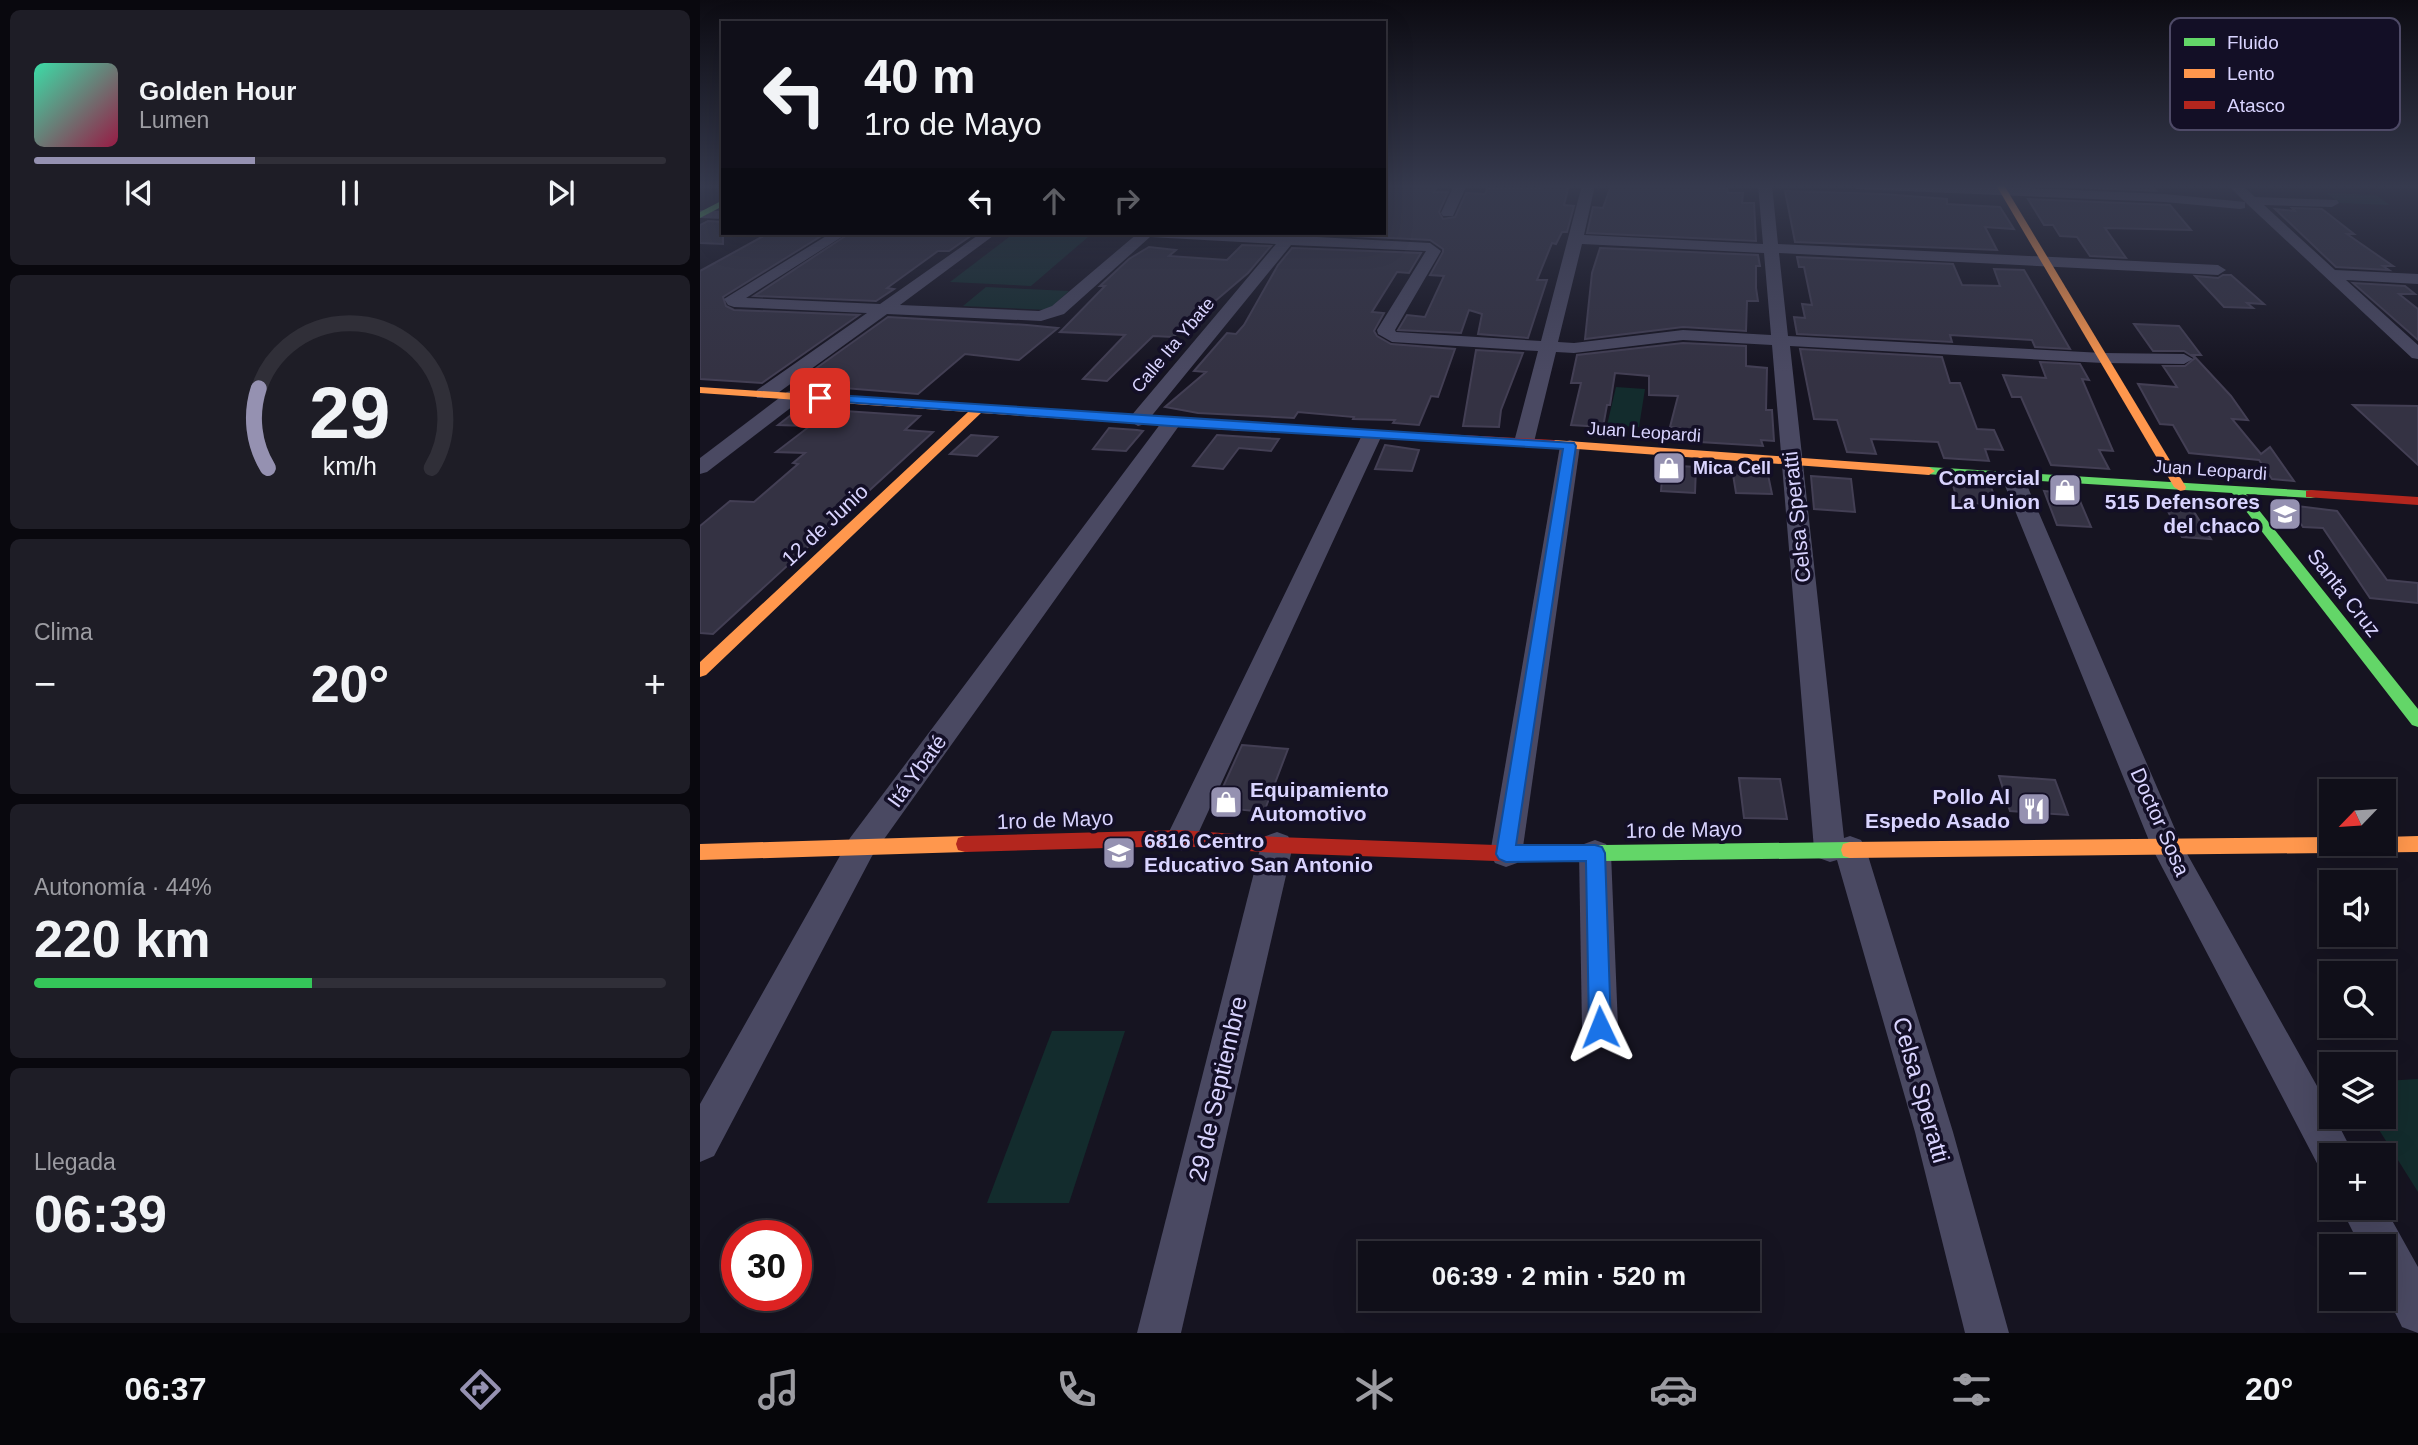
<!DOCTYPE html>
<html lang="es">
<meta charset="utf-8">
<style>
:root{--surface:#100f19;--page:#1e1d26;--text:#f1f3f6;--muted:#9c9ca2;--line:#302f38;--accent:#9591b1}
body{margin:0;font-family:Helvetica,sans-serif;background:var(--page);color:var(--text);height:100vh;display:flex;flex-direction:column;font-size:26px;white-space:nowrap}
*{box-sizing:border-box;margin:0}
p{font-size:23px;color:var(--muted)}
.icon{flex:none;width:38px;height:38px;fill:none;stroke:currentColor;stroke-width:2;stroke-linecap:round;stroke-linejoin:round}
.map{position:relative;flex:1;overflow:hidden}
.side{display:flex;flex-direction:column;gap:10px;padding:10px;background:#09080e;width:700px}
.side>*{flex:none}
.hud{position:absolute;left:21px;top:21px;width:665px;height:214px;border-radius:0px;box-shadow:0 7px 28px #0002,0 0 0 2px var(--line);background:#100f19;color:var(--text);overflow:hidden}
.needle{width:46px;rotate:245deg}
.tools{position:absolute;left:1619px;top:779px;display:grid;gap:14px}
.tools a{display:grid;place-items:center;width:77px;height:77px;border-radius:0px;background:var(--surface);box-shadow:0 7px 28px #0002,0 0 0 2px var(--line);font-size:35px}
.speed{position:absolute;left:21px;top:1220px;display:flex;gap:14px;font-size:35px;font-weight:700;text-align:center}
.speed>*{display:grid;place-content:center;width:91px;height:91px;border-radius:50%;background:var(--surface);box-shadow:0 7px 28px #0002,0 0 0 2px var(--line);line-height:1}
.speed .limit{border:10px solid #d22;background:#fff;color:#111}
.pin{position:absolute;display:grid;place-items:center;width:60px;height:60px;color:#fff;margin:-30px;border-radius:14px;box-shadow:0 4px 10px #0006}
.me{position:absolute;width:77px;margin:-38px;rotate:358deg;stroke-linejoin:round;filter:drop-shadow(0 0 5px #0008)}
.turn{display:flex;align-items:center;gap:24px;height:147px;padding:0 28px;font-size:32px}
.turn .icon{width:91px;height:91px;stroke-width:2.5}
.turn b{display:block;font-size:49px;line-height:60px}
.lanes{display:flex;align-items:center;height:66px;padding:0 28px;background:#0003;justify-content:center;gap:35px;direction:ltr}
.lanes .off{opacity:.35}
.big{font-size:52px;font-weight:700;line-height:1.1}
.side .tile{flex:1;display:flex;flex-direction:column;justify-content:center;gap:10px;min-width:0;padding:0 24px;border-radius:10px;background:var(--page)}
.side .dial{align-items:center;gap:0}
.dial svg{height:182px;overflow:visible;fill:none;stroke:var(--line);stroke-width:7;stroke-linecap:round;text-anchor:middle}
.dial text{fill:var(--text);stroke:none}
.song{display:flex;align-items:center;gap:21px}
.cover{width:84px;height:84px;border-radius:10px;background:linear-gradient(135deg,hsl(160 70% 55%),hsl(340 70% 35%))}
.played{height:7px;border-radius:4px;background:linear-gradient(90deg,var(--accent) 35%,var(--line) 35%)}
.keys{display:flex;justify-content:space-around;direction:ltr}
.heat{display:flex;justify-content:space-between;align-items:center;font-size:38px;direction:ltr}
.charge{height:10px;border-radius:5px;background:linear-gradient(90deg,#34c759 44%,var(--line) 0)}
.trip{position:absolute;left:658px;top:1241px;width:402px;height:70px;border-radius:0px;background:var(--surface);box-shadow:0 7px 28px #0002,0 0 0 2px var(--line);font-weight:700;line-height:70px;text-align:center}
.tabs{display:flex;height:112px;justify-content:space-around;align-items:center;background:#06060a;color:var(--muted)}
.tabs .icon{width:49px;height:49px}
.tabs .selected{color:var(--accent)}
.tabs b{font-size:32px;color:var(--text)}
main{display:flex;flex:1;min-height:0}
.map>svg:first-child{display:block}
</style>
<main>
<section class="side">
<div class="tile">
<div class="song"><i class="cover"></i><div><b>Golden Hour</b><p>Lumen</p></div></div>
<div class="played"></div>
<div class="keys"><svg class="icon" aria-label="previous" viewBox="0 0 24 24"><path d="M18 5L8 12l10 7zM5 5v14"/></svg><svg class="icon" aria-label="pause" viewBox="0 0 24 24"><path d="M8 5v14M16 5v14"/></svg><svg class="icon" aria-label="next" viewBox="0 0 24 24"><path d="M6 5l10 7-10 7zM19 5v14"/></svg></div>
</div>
<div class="tile dial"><svg viewBox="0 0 100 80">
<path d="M14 69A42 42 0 1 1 86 69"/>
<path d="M14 69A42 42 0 0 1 10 34" stroke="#9591b1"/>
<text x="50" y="56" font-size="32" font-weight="700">29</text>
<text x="50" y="72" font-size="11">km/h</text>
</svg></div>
<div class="tile"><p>Clima</p>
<div class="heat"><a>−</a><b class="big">20°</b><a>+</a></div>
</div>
<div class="tile"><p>Autonomía · 44%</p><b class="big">220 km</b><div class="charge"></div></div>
<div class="tile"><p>Llegada</p><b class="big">06:39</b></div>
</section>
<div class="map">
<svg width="1718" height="1333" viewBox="0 0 1718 1333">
<rect width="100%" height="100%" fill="#161421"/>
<g fill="#132c2d">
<polygon points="1626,193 1676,195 1690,205 1640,203"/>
<polygon points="313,234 388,237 331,286 250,282"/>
<polygon points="286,287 369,291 348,310 263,306"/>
<polygon points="916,387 945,389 939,427 907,425"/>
<polygon points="352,1031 425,1031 369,1203 287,1203"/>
<polygon points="1718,1079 1718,1192 1671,1117 1684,1116 1684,1081"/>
</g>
<g fill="#343243" stroke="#433f54" stroke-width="2">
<polygon points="684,185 737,185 734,192 748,192 739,212 743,219 755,217 766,193 785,194 787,189 842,189 845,185 869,185 864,205 874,206 867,232 862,232 856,244 852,243 837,280 847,280 828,338 778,334 782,314 769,310 761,333 698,330 707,315 725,317 744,276 730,275 743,252 743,249 730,240 612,234 684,233"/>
<polygon points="918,185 1027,188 1028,193 1043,193 1042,203 1054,203 1056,241 887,233 893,207 903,208 911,186"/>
<polygon points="1325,185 1451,185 1456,191"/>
<polygon points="1085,191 1183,194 1247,199 1247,204 1300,207 1314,229 1285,227 1297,250 1095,242"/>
<polygon points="1328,199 1470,205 1491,230 1405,228 1426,258 1390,256 1377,237 1360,236 1353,225 1344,225"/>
<polygon points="1592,208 1622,209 1654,234 1647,234 1693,266 1683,266 1689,270 1636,267 1575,209 1595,211"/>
<polygon points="8,221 23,222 23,244 0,243 0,225"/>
<polygon points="69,233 126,233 23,297 26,306 34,310 159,315 62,383 0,379 0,271"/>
<polygon points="150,233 275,233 249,251 238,251 187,288 194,289 176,301 54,296"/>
<polygon points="542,245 571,246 548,273 473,337 453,336 407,381 383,379 425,335 360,332 405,286 400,286 429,259 449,247 476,250 469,256 527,260"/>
<polygon points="592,248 721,253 709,273 697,272 672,312 684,313 674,331 677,336 691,344 755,349 738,397 731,396 719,425 693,423 695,420 653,419 654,417 598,412 594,418 498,413 465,407 506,372 494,371 527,333 536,334 544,325 578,265"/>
<polygon points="900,248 1058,255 1060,266 1056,266 1056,288 1058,301 1047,301 1046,331 983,327 885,339 892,273"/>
<polygon points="1097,257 1253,264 1262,285 1300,286 1294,269 1324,270 1370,349 1335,347 1332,340 1250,335 1252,342 1097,334 1094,317 1105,318 1102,304 1112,305 1104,267 1099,267"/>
<polygon points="1523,275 1531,275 1564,304 1547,303 1553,308 1524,307 1495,276 1518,278"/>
<polygon points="1653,283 1705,286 1715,294 1699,294 1718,309 1718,340"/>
<polygon points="188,317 327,325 358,328 319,360 265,354 218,394 94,384"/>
<polygon points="1434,324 1479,326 1501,355 1493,355 1531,396 1548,420 1532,419 1561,454 1570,447 1594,481 1572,479 1559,460 1489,453 1473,425 1460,424 1438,384 1477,387 1463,366 1485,366 1495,358 1484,351 1453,351"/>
<polygon points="983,343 1046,346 1046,366 1067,368 1066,410 1072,410 1074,441 1061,440 1063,446 1000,442 1000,431 970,427 978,396 949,395 949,376 915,373 910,405 907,405 903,427 871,425 881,383 871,383 877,355"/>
<polygon points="1100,349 1242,357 1250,383 1260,383 1277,429 1294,430 1303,450 1285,449 1289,461 1244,458 1238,442 1171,439 1176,454 1147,452 1137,420 1114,419"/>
<polygon points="776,350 823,353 801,410 799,427 763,426"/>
<polygon points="1340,362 1380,364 1389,380 1382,379 1413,451 1399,450 1409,469 1351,465 1321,397 1312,397 1303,375 1346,378"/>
<polygon points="1653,405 1718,406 1718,465"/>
<polygon points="100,408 220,416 205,430 233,432 13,634 0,633 0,526 30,501 54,502 98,464 93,463 105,453 76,452 110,426 78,425"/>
<polygon points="409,428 437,430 443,431 426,451 393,449"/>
<polygon points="271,435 297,437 277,456 250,454"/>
<polygon points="517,435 579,439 571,451 539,448 523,469 493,466"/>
<polygon points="685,445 719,450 712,471 675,469"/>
<polygon points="963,465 996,467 995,493 961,491"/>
<polygon points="1032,468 1067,470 1072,494 1036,493"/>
<polygon points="1111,476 1151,479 1155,512 1114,509"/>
<polygon points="1252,482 1290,485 1298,505 1258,502"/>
<polygon points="1344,491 1377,494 1391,527 1357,525"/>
<polygon points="1589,505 1637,511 1687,580 1718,583 1718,603 1670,598 1623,528 1603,527"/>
<polygon points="1465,506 1491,507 1511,539 1482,537"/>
<polygon points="542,745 588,749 564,812 514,807"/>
<polygon points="1299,776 1355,780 1368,815 1310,811"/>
<polygon points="1039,778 1080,779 1087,819 1044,818"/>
</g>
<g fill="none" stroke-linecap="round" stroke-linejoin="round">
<g fill="#4a4962" fill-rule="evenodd">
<polygon points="754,185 767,185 753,216 743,216 741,213"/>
<path d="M 882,185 L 895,185 L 884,235 L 1063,244 L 1058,185 L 1072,185 L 1078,244 L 1518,265 L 1526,270 L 1518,275 L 1079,253 L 1088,336 L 1403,353 L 1484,354 L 1493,359 L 1484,364 L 1403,363 L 1090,346 L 1144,838 L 1150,836 L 1161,840 L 1166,849 L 1253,1132 L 1309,1333 L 1265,1333 L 1215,1132 L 1137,860 L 1130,862 L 1119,858 L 1114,849 L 1072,345 L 983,340 L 874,353 L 856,352 L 834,442 L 831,446 L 817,446 L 814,442 L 838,351 L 692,342 L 678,334 L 677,330 L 726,251 L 591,245 L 445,424 L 438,426 L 428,420 L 431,416 L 576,244 L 450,237 L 364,314 L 341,321 L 187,314 L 71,398 L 57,398 L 55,394 L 57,390 L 167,313 L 34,307 L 28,305 L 24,299 L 131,233 L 148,233 L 46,298 L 180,304 L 281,233 L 297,233 L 200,305 L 339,311 L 352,306 L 438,233 L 583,235 L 586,233 L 600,233 L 598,236 L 730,243 L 741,251 L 695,330 L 696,332 L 841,341 ZM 882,244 L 1064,253 L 1071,335 L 983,330 L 874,343 L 858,342 Z"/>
<polygon points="1151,185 1258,185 1465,194 1545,202 1528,185 1542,185 1555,197 1637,200 1639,203 1632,207 1564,205 1635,270 1718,274 1718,284 1646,280 1718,345 1718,359 1712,358 1545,202 1545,208 1540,209 1465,202 1157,189"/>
<polygon points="0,210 23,211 23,219 0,218"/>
<polygon points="94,390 103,396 101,400 7,472 0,474 0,458 87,392"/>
<polygon points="471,417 481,423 172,856 14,1156 0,1162 0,1104 150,838 464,419"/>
<polygon points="672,429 679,431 682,435 496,838 492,847 481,851 470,847 466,838 662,435 665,431"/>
<polygon points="870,440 877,442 880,446 822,854 817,863 806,867 795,863 790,854 860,446 863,442"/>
<polygon points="1312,470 1319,472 1323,476 1481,843 1631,1111 1631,1116 1634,1116 1654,1155 1631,1155 1631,1174 1620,1169 1452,848 1301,476 1305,472"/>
<polygon points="577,832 588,836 593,845 481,1333 437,1333 561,845 566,836"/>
<polygon points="895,840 906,844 911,853 918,1027 913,1039 900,1045 887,1039 882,1027 879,853 884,844"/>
<polygon points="1684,1206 1718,1267 1718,1333 1702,1327 1684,1290 1684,1246 1660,1246 1641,1208"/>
</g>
<g fill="#63d668" fill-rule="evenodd">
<polygon points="23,200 23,206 0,218 0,212"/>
<polygon points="1229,467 1616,491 1616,497 1611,498 1546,494 1718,709 1718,727 1712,725 1532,493 1225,474 1223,471"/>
<polygon points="1150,842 1157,844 1159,850 1157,856 1150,858 823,862 816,860 814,854 816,848 823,846"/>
</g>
<g fill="#ff974d" fill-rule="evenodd">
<polygon points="1296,185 1304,185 1486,487 1485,490 1480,491 1474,487"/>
<polygon points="0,387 545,423 551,427 545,431 281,413 6,675 0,677 0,662 268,412 0,393"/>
<polygon points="854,440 1229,467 1235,471 1229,475 850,447 848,444"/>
<polygon points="265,836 272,838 274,844 272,850 265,852 0,860 0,844"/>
<polygon points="1718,836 1718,852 1150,858 1143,856 1141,850 1143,844 1150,842 1631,837 1631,844 1684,844 1684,837"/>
</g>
<g fill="#b3261e" fill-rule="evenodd">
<polygon points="545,423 854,440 860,444 854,448 541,430 541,424"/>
<polygon points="1611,490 1718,497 1718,505 1606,497 1606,491"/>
<polygon points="481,830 577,837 823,846 830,848 832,854 830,860 823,862 577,853 481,846 265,852 258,850 256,844 258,838 265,836"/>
</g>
</g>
<linearGradient id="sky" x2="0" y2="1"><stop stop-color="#0c0b12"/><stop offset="0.5" stop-color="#363a4e"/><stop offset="1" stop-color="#363a4e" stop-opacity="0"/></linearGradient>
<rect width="1718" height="372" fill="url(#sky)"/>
<polygon fill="#1a73e8" stroke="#114b97" stroke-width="2" points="120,394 874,443 876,446 816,845 895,845 902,847 905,853 911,1027 908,1034 900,1038 893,1034 889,1027 886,861 806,862 799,859 796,854 863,449 471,426 116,400 114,398"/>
<defs>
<symbol id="shop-square" viewBox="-11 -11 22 22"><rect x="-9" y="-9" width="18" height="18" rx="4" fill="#9591b1" stroke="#130f26"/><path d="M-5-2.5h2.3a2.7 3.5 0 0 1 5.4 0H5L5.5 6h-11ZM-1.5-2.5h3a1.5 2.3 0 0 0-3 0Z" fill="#fff"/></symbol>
<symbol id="school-square" viewBox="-11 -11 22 22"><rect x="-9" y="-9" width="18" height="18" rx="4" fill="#9591b1" stroke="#130f26"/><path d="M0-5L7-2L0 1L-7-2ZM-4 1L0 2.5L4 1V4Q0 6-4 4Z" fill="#fff"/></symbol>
<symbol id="restaurant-square" viewBox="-11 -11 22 22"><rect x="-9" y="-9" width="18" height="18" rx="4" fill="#9591b1" stroke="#130f26"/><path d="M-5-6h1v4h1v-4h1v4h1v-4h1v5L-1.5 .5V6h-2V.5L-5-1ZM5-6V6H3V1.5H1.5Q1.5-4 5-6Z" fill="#fff"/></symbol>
</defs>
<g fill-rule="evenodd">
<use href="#shop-square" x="950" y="449" width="38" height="38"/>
<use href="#shop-square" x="1346" y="471" width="38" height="38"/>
<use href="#school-square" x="1566" y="495" width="38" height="38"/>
<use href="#shop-square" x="507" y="783" width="38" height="38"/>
<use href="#restaurant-square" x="1315" y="790" width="38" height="38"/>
<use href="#school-square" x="400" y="834" width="38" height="38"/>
</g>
<g text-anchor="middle" stroke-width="7" stroke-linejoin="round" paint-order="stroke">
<g font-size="18" fill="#d9d4ff" stroke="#130f26">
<text transform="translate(473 345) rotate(-50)" y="6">Calle Ita Ybate</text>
<text transform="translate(944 432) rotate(4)" y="6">Juan Leopardi</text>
<text transform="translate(1510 470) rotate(4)" y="6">Juan Leopardi</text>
</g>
<g font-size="18" font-weight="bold" fill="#d9d4ff" stroke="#130f26" text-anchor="start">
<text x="993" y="474">Mica Cell</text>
</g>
<g font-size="21" font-weight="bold" fill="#d9d4ff" stroke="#130f26" text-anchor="end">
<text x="1340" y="485">Comercial<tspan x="1340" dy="24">La Union</tspan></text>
<text x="1560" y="509">515 Defensores<tspan x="1560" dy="24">del chaco</tspan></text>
<text x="550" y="797" text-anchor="start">Equipamiento<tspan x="550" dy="24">Automotivo</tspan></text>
<text x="1310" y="804">Pollo Al<tspan x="1310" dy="24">Espedo Asado</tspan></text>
<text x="444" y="848" text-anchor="start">6816 Centro<tspan x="444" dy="24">Educativo San Antonio</tspan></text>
</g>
<g font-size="21" fill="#d9d4ff" stroke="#130f26">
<text transform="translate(1097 517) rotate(-96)" y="7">Celsa Speratti</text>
<text transform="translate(125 525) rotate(-43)" y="7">12 de Junio</text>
<text transform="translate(1644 593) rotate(52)" y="7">Santa Cruz</text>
<text transform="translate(217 771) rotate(-54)" y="7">Itá Ybaté</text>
<text transform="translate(355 820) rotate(-2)" y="7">1ro de Mayo</text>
<text transform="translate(1460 822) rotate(66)" y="7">Doctor Sosa</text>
<text transform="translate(984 830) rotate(-1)" y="7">1ro de Mayo</text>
</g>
<g font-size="24" fill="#d9d4ff" stroke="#130f26">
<text transform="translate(518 1089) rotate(-77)" y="8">29 de Septiembre</text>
<text transform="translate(1221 1090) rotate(74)" y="8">Celsa Speratti</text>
</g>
</g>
<rect x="1470" y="18" width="230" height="112" rx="10" fill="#130f26" stroke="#4e4a67" stroke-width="2"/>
<rect x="1484" y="38" width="31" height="8" fill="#63d668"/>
<rect x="1484" y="69" width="31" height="9" fill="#ff974d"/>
<rect x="1484" y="101" width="31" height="8" fill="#b3261e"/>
<g font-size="19" fill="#d9d4ff">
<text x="1527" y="49">Fluido</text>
<text x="1527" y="80">Lento</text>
<text x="1527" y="112">Atasco</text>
</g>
</svg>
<div class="tools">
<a><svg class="needle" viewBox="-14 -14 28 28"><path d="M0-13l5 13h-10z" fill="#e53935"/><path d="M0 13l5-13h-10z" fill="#9c9ca2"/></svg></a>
<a><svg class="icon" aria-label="sound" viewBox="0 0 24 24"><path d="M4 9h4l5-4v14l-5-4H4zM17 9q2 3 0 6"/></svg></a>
<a><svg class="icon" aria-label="search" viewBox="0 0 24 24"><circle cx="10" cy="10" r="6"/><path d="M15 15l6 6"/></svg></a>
<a><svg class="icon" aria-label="layers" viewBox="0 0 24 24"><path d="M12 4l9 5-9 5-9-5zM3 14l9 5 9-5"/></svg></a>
<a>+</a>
<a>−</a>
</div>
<div class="speed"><div class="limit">30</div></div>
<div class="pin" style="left:120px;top:398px;background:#d93025"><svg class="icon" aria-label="arrive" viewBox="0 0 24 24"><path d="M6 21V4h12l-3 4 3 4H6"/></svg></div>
<svg class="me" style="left:900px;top:1027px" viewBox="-20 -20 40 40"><path d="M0-17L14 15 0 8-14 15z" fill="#1a73e8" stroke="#fff" stroke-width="4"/></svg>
<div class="trip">06:39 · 2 min · 520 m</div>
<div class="hud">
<div class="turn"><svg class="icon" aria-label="left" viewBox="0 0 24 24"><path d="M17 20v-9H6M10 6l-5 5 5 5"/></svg><div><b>40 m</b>1ro de Mayo</div></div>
<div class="lanes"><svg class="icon" aria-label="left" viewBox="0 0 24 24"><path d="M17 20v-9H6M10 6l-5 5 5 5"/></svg><svg class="icon off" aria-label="ahead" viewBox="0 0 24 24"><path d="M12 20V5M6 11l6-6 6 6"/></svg><svg class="icon off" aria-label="right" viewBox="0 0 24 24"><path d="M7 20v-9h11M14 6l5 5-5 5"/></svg></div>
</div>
</div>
</main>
<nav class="tabs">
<b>06:37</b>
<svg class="icon selected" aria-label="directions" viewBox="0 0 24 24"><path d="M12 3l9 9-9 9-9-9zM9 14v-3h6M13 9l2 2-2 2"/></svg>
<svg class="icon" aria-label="music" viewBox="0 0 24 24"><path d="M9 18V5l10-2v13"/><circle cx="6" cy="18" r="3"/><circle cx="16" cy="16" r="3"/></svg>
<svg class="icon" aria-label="phone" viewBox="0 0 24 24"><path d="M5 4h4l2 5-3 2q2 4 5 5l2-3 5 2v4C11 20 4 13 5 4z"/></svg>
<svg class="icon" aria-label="climate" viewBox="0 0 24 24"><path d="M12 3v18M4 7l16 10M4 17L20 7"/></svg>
<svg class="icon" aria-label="car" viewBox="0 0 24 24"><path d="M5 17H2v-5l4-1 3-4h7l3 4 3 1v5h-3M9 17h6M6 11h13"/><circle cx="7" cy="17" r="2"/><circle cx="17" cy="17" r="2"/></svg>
<svg class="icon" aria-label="filters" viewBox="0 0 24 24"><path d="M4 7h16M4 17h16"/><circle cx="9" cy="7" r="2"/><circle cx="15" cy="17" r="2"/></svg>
<b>20°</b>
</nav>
